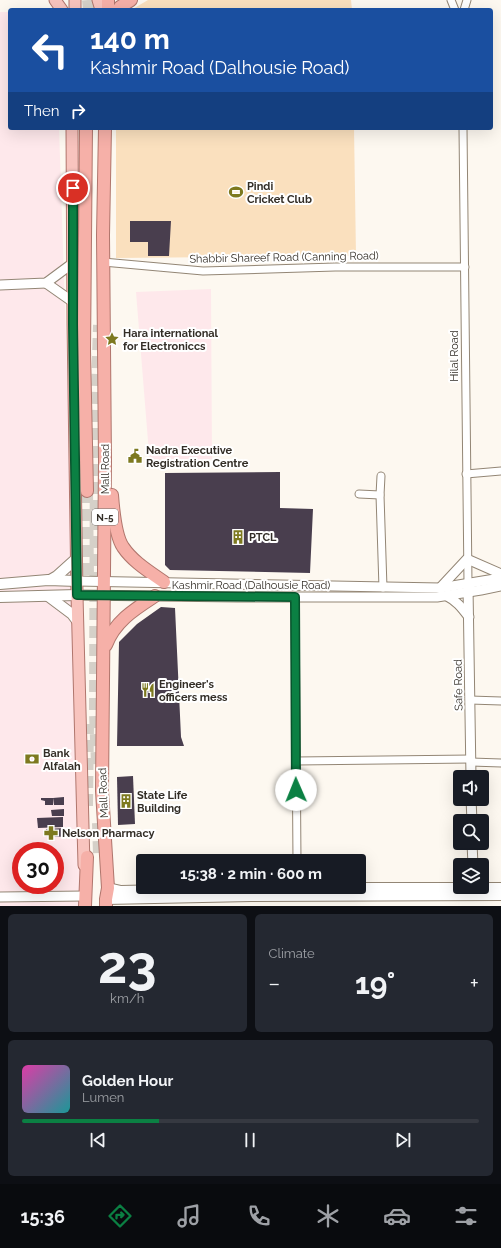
<!DOCTYPE html>
<meta charset="utf-8">
<style>
:root{--surface:#171b24;--page:#242831;--text:#f1f3f6;--muted:#9ea1a6;--line:#363941;--accent:#0b8043}
body{margin:0;font-family:Raleway,sans-serif;background:var(--page);color:var(--text);height:100vh;display:flex;flex-direction:column;font-size:15px;white-space:nowrap}
*{box-sizing:border-box;margin:0}
p{font-size:13px;color:var(--muted)}
.icon{flex:none;width:22px;height:22px;fill:none;stroke:currentColor;stroke-width:2;stroke-linecap:round;stroke-linejoin:round}
.map{position:relative;height:906px;overflow:hidden}
.drawer{display:flex;flex-direction:column;gap:8px;padding:8px;background:#0d0f14;flex:1}
.drawer>*{flex:none}
.top-card{position:absolute;left:8px;top:8px;width:485px;height:122px;border-radius:4px;box-shadow:0 4px 16px #0002;background:#1a4fa0;color:#fff;overflow:hidden}
.fabs{position:absolute;left:453px;top:770px;display:grid;gap:8px}
.fabs a{display:grid;place-items:center;width:36px;height:36px;border-radius:4px;background:var(--surface);box-shadow:0 4px 16px #0002;font-size:20px}
.speed{position:absolute;left:12px;top:842px;display:flex;gap:8px;font-size:20px;font-weight:700;text-align:center}
.speed>*{display:grid;place-content:center;width:52px;height:52px;border-radius:50%;background:var(--surface);box-shadow:0 4px 16px #0002;line-height:1}
.speed .limit{border:6px solid #d22;background:#fff;color:#111}
.pin{position:absolute;display:grid;place-items:center;width:34px;height:34px;color:#fff;margin:-17px;border:2px solid #fff;border-radius:50%;box-shadow:0 1px 4px #0007}
.me{position:absolute;width:44px;margin:-22px;rotate:359deg;stroke-linejoin:round;filter:drop-shadow(0 0 3px #0008)}
.turn{display:flex;align-items:center;gap:14px;height:84px;padding:0 16px;font-size:18px}
.turn .icon{width:52px;height:52px;stroke-width:2.5}
.turn b{display:block;font-size:28px;line-height:34px}
.then{display:flex;align-items:center;height:38px;padding:0 16px;background:#0003;gap:8px;font-size:15px}
.big{font-size:30px;font-weight:700;line-height:1.1}
.drawer .tile{flex:1;display:flex;flex-direction:column;justify-content:center;gap:6px;min-width:0;padding:0 14px;border-radius:6px;background:var(--page)}
.drawer .dial{align-items:center;gap:0}
.dial b{font-size:52px;line-height:1}
.song{display:flex;align-items:center;gap:12px}
.cover{width:48px;height:48px;border-radius:6px;background:linear-gradient(135deg,hsl(320 70% 55%),hsl(180 70% 35%))}
.played{height:4px;border-radius:2px;background:linear-gradient(90deg,var(--accent) 30%,var(--line) 30%)}
.keys{display:flex;justify-content:space-around;direction:ltr}
.heat{display:flex;justify-content:space-between;align-items:center;font-size:22px;direction:ltr}
.drawer .tiles{flex:1;display:grid;gap:8px;grid-template-columns:1fr 1fr}
.tile:last-child{grid-column:span 2}
.trip{position:absolute;left:136px;top:854px;width:230px;height:40px;border-radius:4px;background:var(--surface);box-shadow:0 4px 16px #0002;font-weight:700;line-height:40px;text-align:center}
.tab-bar{display:flex;height:64px;justify-content:space-around;align-items:center;background:#090b0e;color:var(--muted)}
.tab-bar .icon{width:28px;height:28px}
.tab-bar .on{color:var(--accent)}
.tab-bar b{font-size:18px;color:var(--text)}
.map>svg:first-child{display:block}
</style>
<div class="map">
<svg width="501" height="906" viewBox="0 0 501 906">
<rect width="100%" height="100%" fill="#fdf8f0"/>
<g fill="#fee8eb" fill-rule="evenodd">
<path d="M 0,12 L 10,12 L 10,128 L 59,128 L 85,906 L 0,906 ZM 21,851 L 55,851 L 55,885 L 21,885 Z"/>
<polygon points="211,289 212,459 150,466 136,292"/>
</g>
<g fill="#fae0be">
<polygon points="148,0 351,0 352,10 131,10"/>
<polygon points="116,128 354,128 356,256 116,258"/>
</g>
<g fill="#493e4e">
<polygon points="130,221 171,221 169,256 148,256 148,242 130,242"/>
<polygon points="280,472 280,508 313,509 310,573 170,570 165,565 165,473"/>
<polygon points="161,607 175,608 181,737 184,746 117,746 119,642 137,624"/>
<polygon points="133,776 135,824 118,825 117,777"/>
<polygon points="64,797 64,805 54,805 53,798"/>
<polygon points="41,798 53,798 53,805 45,805 45,801 41,800"/>
<polygon points="64,809 64,816 52,816 51,810"/>
<polygon points="63,817 63,827 38,828 37,818"/>
<polygon points="65,828 65,837 45,836 46,829"/>
</g>
<g fill="none" stroke-linecap="round" stroke-linejoin="round">
<g stroke="#d5d0c8" stroke-width="12" stroke-dasharray="12 6" stroke-linecap="butt">
<polyline points="88,0 89,10"/>
<polyline points="87,491 88,578"/>
<polyline points="97,764 95,713 96,419 99,325"/>
<polyline points="87,806 88,724"/>
<polyline points="98,823 99,854"/>
</g>
<defs>
<g id="minor">
<polyline points="451,0 455,10"/>
<polyline points="464,10 467,0"/>
<polyline points="463,128 468,583"/>
<polyline points="103,262 203,271 335,267 465,267"/>
<polyline points="466,474 501,471"/>
<polyline points="381,476 380,495 383,588"/>
<polyline points="359,494 380,495"/>
<polyline points="295,597 297,861"/>
<polyline points="470,700 501,701"/>
<polyline points="296,761 471,759"/>
<polyline points="471,762 501,763"/>
</g>
<g id="tertiary">
<polyline points="46,283 73,302"/>
<polyline points="0,285 46,283 73,263"/>
<polyline points="77,581 440,588 501,578"/>
<polyline points="468,587 471,777"/>
<polyline points="440,588 467,559 501,574"/>
<polyline points="77,595 238,597 437,597 481,590 501,586"/>
<path d="M 447,596 C 457,601 462,608 469,617"/>
<polyline points="471,799 472,821"/>
<polyline points="472,843 473,865"/>
<polyline points="0,897 85,896"/>
</g>
<g id="secondary">
<polyline points="50,580 57,576 77,558"/>
<polyline points="0,584 48,580 77,581"/>
<polyline points="48,596 72,614 78,622"/>
<polyline points="0,597 77,595"/>
<polyline points="108,888 121,891 251,888 501,888"/>
<polyline points="106,899 251,896 501,895"/>
</g>
<g id="primary">
<polyline points="55,0 62,10"/>
<polyline points="98,0 101,10"/>
<polyline points="75,10 75,0"/>
<polyline points="72,128 73,324 77,595 84,865"/>
</g>
<g id="trunk">
<polyline points="108,10 108,0"/>
<polyline points="118,10 120,7 131,0"/>
<polyline points="86,128 84,351 87,491"/>
<polyline points="105,128 103,235 105,461 102,791 108,888 106,899 106,906"/>
<path d="M 112,495 C 113,508 116,537 123,547 C 133,562 150,572 164,582"/>
<path d="M 106,645 C 115,621 135,609 155,596"/>
<polyline points="85,906 87,857"/>
</g>
</defs>
<use href="#minor" stroke="#938675" stroke-width="9"/>
<use href="#tertiary" stroke="#938675" stroke-width="11"/>
<use href="#secondary" stroke="#938675" stroke-width="12"/>
<use href="#primary" stroke="#b0766d" stroke-width="13"/>
<use href="#trunk" stroke="#b0766d" stroke-width="14"/>
<use href="#minor" stroke="#fff" stroke-width="7"/>
<use href="#tertiary" stroke="#fff" stroke-width="9"/>
<use href="#secondary" stroke="#fff" stroke-width="10"/>
<use href="#primary" stroke="#f8c4be" stroke-width="11"/>
<use href="#trunk" stroke="#f6b0a8" stroke-width="12"/>
</g>
<g fill="none" stroke-linecap="round" stroke-linejoin="round">
<defs>
<polyline id="route" points="73,188 73,324 77,595 295,597 296,790"/>
</defs>
<use href="#route" stroke="#07532c" stroke-width="10"/>
<use href="#route" stroke="#0b8043" stroke-width="7"/>
</g>
<defs>
<symbol id="stadium-bare" viewBox="-9 -9 18 18"><path d="M0-5a6.5 5 0 1 0 0 10a6.5 5 0 1 0 0-10ZM-3.5-1.8h7v3.6h-7Z" fill="#7d791f" stroke="#fff" stroke-width="2.5" paint-order="stroke"/></symbol>
<symbol id="sight-bare" viewBox="-9 -9 18 18"><path d="M0-6L1.8-2.2L6-1.7L2.9 1.2L3.7 5.4L0 3.3L-3.7 5.4L-2.9 1.2L-6-1.7L-1.8-2.2Z" fill="#7d791f" stroke="#fff" stroke-width="2.5" paint-order="stroke"/></symbol>
<symbol id="civic-bare" viewBox="-9 -9 18 18"><path d="M-.6-6.5H3V-4.5H.6V-3L4-1V1h2V6H-6V1h2V-1L-.6-3ZM-1.2 2.5V6h2.4V2.5Z" fill="#7d791f" stroke="#fff" stroke-width="2.5" paint-order="stroke"/></symbol>
<symbol id="building-bare" viewBox="-9 -9 18 18"><path d="M-4-6H4V6H1V3H-1V6H-4ZM-2.5-4.3h1.7v1.8h-1.7ZM.8-4.3h1.7v1.8H.8ZM-2.5-1h1.7V.8h-1.7ZM.8-1h1.7V.8H.8Z" fill="#7d791f" stroke="#fff" stroke-width="2.5" paint-order="stroke"/></symbol>
<symbol id="restaurant-bare" viewBox="-9 -9 18 18"><path d="M-5-6h1v4h1v-4h1v4h1v-4h1v5L-1.5 .5V6h-2V.5L-5-1ZM5-6V6H3V1.5H1.5Q1.5-4 5-6Z" fill="#7d791f" stroke="#fff" stroke-width="2.5" paint-order="stroke"/></symbol>
<symbol id="bank-bare" viewBox="-9 -9 18 18"><path d="M-6-4H6V4H-6ZM0-2.3a2.3 2.3 0 1 0 0 4.6a2.3 2.3 0 1 0 0-4.6Z" fill="#7d791f" stroke="#fff" stroke-width="2.5" paint-order="stroke"/></symbol>
<symbol id="pharmacy-bare" viewBox="-9 -9 18 18"><path d="M-2-6h4v4h4v4h-4v4h-4v-4h-4v-4h4Z" fill="#7d791f" stroke="#fff" stroke-width="2.5" paint-order="stroke"/></symbol>
</defs>
<g fill-rule="evenodd">
<use href="#stadium-bare" x="226" y="182" width="20" height="20"/>
<use href="#sight-bare" x="102" y="329" width="20" height="20"/>
<use href="#civic-bare" x="125" y="446" width="20" height="20"/>
<use href="#building-bare" x="228" y="527" width="20" height="20"/>
<use href="#restaurant-bare" x="138" y="680" width="20" height="20"/>
<use href="#bank-bare" x="22" y="749" width="20" height="20"/>
<use href="#building-bare" x="116" y="791" width="20" height="20"/>
<use href="#pharmacy-bare" x="41" y="823" width="20" height="20"/>
</g>
<g text-anchor="middle" stroke-width="4" stroke-linejoin="round" paint-order="stroke">
<rect fill="#fff" stroke="#706d68" stroke-width="1" x="92" y="509" width="26" height="16" rx="3"/>
<g font-size="10" font-weight="bold" fill="#332e27">
<text x="105" y="521">N-5</text>
</g>
<g font-size="11" font-weight="bold" fill="#332e27" stroke="#fff" text-anchor="start">
<text x="247" y="190">Pindi<tspan x="247" dy="13">Cricket Club</tspan></text>
<text x="123" y="337">Hara international<tspan x="123" dy="13">for Electroniccs</tspan></text>
<text x="146" y="454">Nadra Executive<tspan x="146" dy="13">Registration Centre</tspan></text>
<text x="249" y="541">PTCL</text>
<text x="159" y="688">Engineer's<tspan x="159" dy="13">officers mess</tspan></text>
<text x="43" y="757">Bank<tspan x="43" dy="13">Alfalah</tspan></text>
<text x="137" y="799">State Life<tspan x="137" dy="13">Building</tspan></text>
<text x="62" y="837">Nelson Pharmacy</text>
</g>
<g font-size="11" fill="#332e27" stroke="#fff">
<text transform="translate(284 257) rotate(-1)" y="4">Shabbir Shareef Road (Canning Road)</text>
<text transform="translate(454 356) rotate(-90)" y="4">Hilal Road</text>
<text transform="translate(105 469) rotate(-90)" y="4">Mall Road</text>
<text x="251" y="589">Kashmir Road (Dalhousie Road)</text>
<text transform="translate(458 685) rotate(-91)" y="4">Safe Road</text>
<text transform="translate(103 793) rotate(-92)" y="4">Mall Road</text>
</g>
</g>
</svg>
<div class="fabs">
<a><svg class="icon" aria-label="sound" viewBox="0 0 24 24"><path d="M4 9h4l5-4v14l-5-4H4zM17 9q2 3 0 6"/></svg></a>
<a><svg class="icon" aria-label="search" viewBox="0 0 24 24"><circle cx="10" cy="10" r="6"/><path d="M15 15l6 6"/></svg></a>
<a><svg class="icon" aria-label="layers" viewBox="0 0 24 24"><path d="M12 4l9 5-9 5-9-5zM3 14l9 5 9-5"/></svg></a>
</div>
<div class="speed"><div class="limit">30</div></div>
<div class="pin" style="left:73px;top:188px;background:#d93025"><svg class="icon" aria-label="arrive" viewBox="0 0 24 24"><path d="M6 21V4h12l-3 4 3 4H6"/></svg></div>
<svg class="me" style="left:296px;top:790px" viewBox="-20 -20 40 40"><circle r="19" fill="#fff"/><path d="M0-13L10 11 0 6-10 11z" fill="#0b8043"/></svg>
<div class="trip">15:38 · 2 min · 600 m</div>
<div class="top-card">
<div class="turn"><svg class="icon" aria-label="left" viewBox="0 0 24 24"><path d="M17 20v-9H6M10 6l-5 5 5 5"/></svg><div><b>140 m</b>Kashmir Road (Dalhousie Road)</div></div>
<div class="then">Then<svg class="icon" aria-label="right" viewBox="0 0 24 24"><path d="M7 20v-9h11M14 6l5 5-5 5"/></svg></div>
</div>
</div>
<section class="drawer">
<div class="tiles">
<div class="tile dial"><b>23</b><p>km/h</p></div>
<div class="tile"><p>Climate</p>
<div class="heat"><a>−</a><b class="big">19°</b><a>+</a></div>
</div>
<div class="tile">
<div class="song"><i class="cover"></i><div><b>Golden Hour</b><p>Lumen</p></div></div>
<div class="played"></div>
<div class="keys"><svg class="icon" aria-label="previous" viewBox="0 0 24 24"><path d="M18 5L8 12l10 7zM5 5v14"/></svg><svg class="icon" aria-label="pause" viewBox="0 0 24 24"><path d="M8 5v14M16 5v14"/></svg><svg class="icon" aria-label="next" viewBox="0 0 24 24"><path d="M6 5l10 7-10 7zM19 5v14"/></svg></div>
</div>
</div>
</section>
<nav class="tab-bar">
<b>15:36</b>
<svg class="icon on" aria-label="directions" viewBox="0 0 24 24"><path d="M12 3l9 9-9 9-9-9zM9 14v-3h6M13 9l2 2-2 2"/></svg>
<svg class="icon" aria-label="music" viewBox="0 0 24 24"><path d="M9 18V5l10-2v13"/><circle cx="6" cy="18" r="3"/><circle cx="16" cy="16" r="3"/></svg>
<svg class="icon" aria-label="phone" viewBox="0 0 24 24"><path d="M5 4h4l2 5-3 2q2 4 5 5l2-3 5 2v4C11 20 4 13 5 4z"/></svg>
<svg class="icon" aria-label="climate" viewBox="0 0 24 24"><path d="M12 3v18M4 7l16 10M4 17L20 7"/></svg>
<svg class="icon" aria-label="car" viewBox="0 0 24 24"><path d="M5 17H2v-5l4-1 3-4h7l3 4 3 1v5h-3M9 17h6M6 11h13"/><circle cx="7" cy="17" r="2"/><circle cx="17" cy="17" r="2"/></svg>
<svg class="icon" aria-label="filters" viewBox="0 0 24 24"><path d="M4 7h16M4 17h16"/><circle cx="9" cy="7" r="2"/><circle cx="15" cy="17" r="2"/></svg>
</nav>
